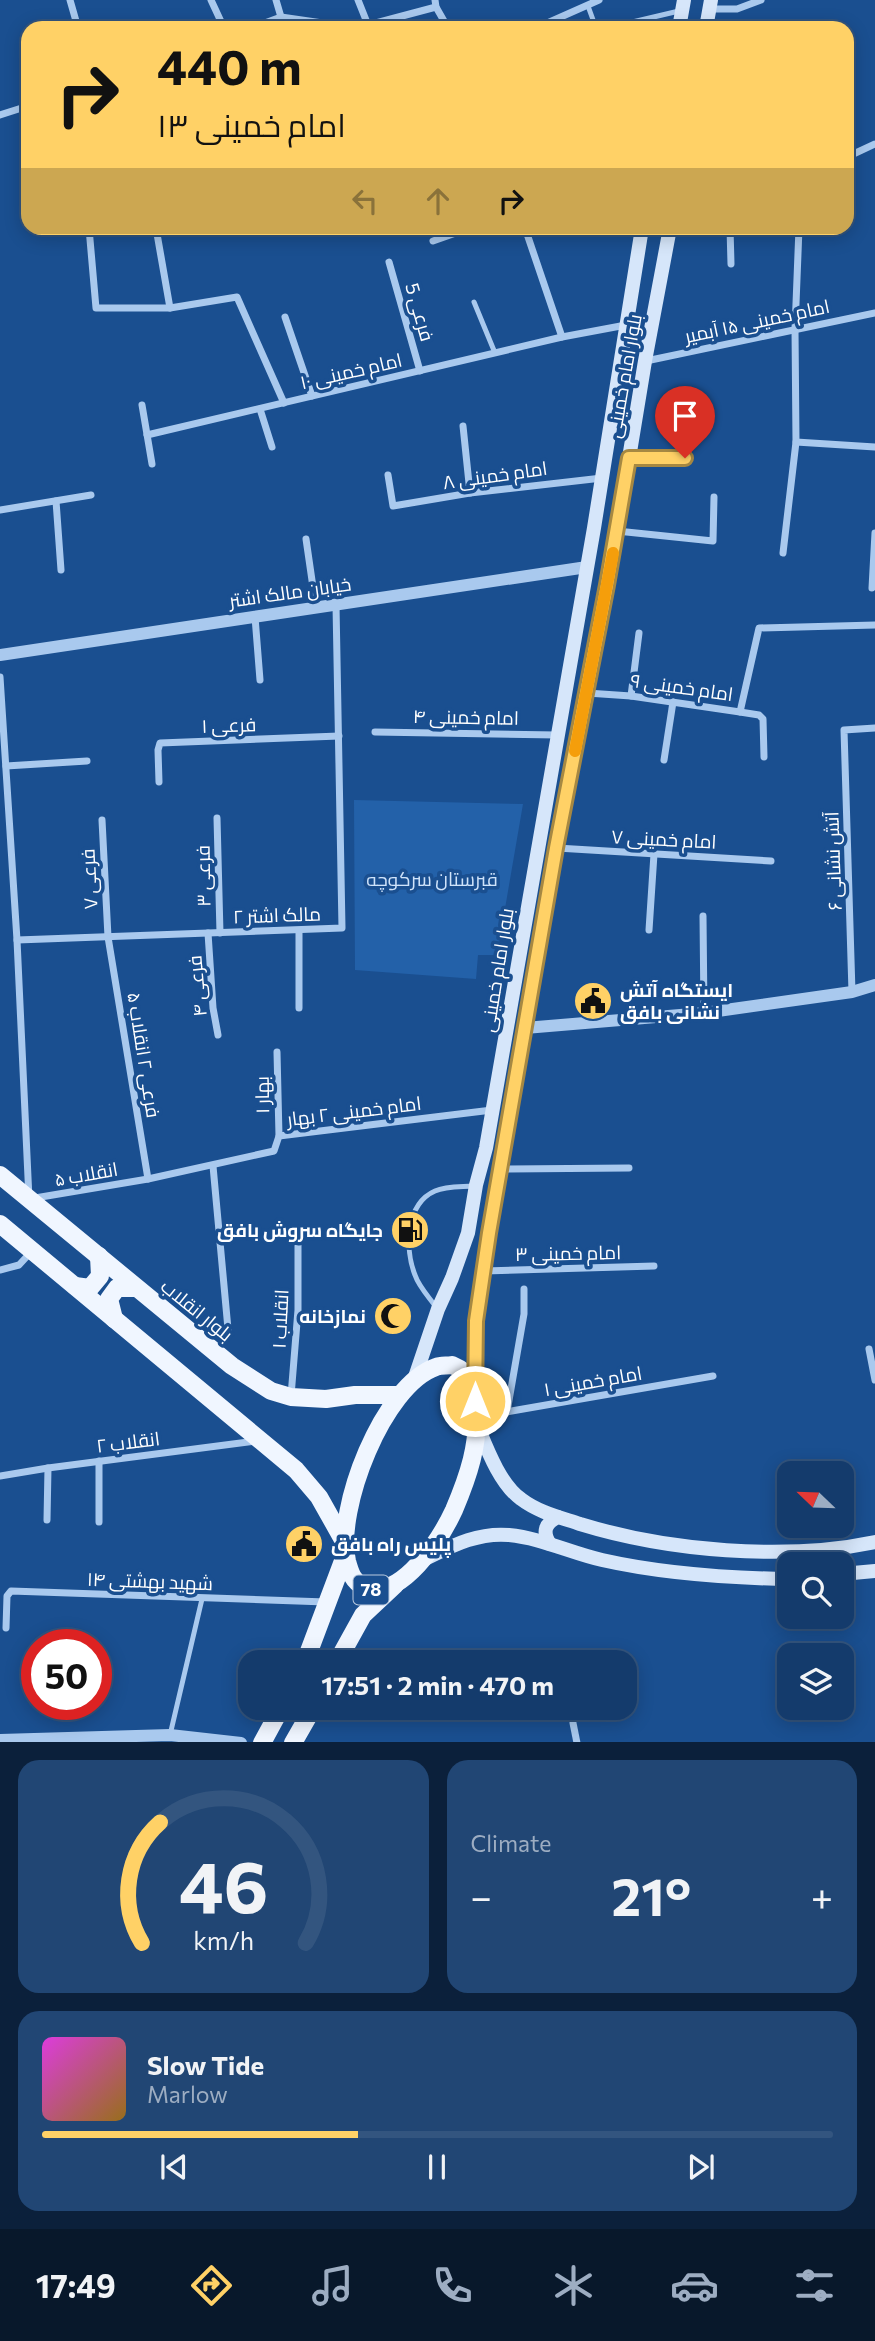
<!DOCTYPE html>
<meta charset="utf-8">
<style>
:root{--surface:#143b6c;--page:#214674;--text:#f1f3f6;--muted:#9dadc2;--line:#33557f;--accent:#ffd166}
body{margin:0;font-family:Commissioner,Cairo,sans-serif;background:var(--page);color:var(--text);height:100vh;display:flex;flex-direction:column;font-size:26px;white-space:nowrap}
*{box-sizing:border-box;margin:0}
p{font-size:23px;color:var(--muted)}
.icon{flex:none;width:38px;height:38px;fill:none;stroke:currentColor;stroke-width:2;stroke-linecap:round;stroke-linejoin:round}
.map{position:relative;height:1742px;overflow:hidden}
.drawer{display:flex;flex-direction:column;gap:18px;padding:18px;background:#0b203b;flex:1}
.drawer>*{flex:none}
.top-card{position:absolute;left:21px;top:21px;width:833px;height:214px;border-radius:21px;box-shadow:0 4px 18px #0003,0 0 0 2px var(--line);background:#ffd166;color:#111;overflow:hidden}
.needle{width:46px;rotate:293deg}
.fabs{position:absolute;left:777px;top:1461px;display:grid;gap:14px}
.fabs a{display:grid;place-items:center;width:77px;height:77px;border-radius:14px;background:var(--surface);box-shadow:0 4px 18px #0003,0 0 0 2px var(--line);font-size:35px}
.speed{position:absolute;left:21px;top:1629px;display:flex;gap:14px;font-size:35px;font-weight:700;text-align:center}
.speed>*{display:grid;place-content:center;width:91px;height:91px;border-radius:50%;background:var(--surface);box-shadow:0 4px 18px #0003,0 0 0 2px var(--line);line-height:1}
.speed .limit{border:10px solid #d22;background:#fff;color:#111}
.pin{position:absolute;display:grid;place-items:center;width:60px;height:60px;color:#fff;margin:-72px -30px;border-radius:50% 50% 50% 0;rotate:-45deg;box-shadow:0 0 7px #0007}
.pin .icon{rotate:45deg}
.me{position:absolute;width:77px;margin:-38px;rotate:0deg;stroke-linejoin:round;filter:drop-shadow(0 0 5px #0008)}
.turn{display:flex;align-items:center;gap:24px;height:147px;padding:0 21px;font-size:32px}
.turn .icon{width:91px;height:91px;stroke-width:2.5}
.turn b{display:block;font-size:49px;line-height:60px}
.lanes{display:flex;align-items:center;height:66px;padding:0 21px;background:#0003;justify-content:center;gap:35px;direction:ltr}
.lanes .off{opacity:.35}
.big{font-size:52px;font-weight:700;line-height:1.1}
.drawer .widget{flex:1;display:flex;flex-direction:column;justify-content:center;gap:10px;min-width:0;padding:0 24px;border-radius:21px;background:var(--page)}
.drawer .dial{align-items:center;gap:0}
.dial svg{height:182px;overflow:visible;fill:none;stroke:var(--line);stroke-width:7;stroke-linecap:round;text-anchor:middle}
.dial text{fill:var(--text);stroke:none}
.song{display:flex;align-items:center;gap:21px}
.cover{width:84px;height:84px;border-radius:10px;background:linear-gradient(135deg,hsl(300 70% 55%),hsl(40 70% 35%))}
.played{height:7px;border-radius:4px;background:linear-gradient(90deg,var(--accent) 40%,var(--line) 40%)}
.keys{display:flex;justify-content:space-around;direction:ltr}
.heat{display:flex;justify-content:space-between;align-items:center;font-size:38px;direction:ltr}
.drawer .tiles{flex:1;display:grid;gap:18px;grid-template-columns:1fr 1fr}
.widget:last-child{grid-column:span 2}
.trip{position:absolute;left:238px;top:1650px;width:399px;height:70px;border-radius:21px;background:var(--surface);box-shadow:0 4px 18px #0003,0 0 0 2px var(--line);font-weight:700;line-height:70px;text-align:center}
.tab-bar{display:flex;height:112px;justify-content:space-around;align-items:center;background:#08182b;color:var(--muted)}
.tab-bar .icon{width:49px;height:49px}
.tab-bar .active{color:var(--accent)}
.tab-bar b{font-size:32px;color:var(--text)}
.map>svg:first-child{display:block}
</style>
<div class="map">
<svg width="875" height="1743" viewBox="0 0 875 1743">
<rect width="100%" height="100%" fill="#1a4f90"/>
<polygon fill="#2361a9" points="354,800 523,804 497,955 478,955 476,979 355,970"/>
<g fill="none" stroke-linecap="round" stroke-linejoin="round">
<g stroke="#a9c9ee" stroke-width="5">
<polyline points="588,6 596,28"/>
<polyline points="607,28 679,11"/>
<polyline points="474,302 495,353"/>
<path d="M 436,1307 C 429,1297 419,1287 415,1275 C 405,1250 405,1204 435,1191 C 446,1186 461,1187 473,1186"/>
<polyline points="170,1735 202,1599"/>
</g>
<g stroke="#a9c9ee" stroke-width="7">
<polyline points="70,0 78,28"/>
<polyline points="211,0 224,28"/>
<polyline points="276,0 281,17"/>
<polyline points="358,0 368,25"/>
<polyline points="435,0 436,7 448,28"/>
<polyline points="710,9 737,9 761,0"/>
<polyline points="251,28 281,17 357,28"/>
<polyline points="357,28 436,7"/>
<polyline points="536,28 599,0"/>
<polyline points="0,115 28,106"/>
<polyline points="847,157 875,144"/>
<polyline points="89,228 96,308 170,308 237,297 284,403"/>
<polyline points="156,228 170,308"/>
<polyline points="525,228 562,337"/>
<polyline points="730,228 731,264"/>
<polyline points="799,228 795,329 796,442 875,447"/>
<polyline points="433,241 470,228"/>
<polyline points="389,262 420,371"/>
<polyline points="285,317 312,396"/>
<polyline points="646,361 875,313"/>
<polyline points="142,405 152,464"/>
<polyline points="260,409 272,447"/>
<polyline points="463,426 470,493"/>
<polyline points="147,435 562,337 626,325"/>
<polyline points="629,458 685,458"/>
<polyline points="388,475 393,506 470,493 602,478"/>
<polyline points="56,501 61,570"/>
<polyline points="0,510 91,495"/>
<polyline points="617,531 713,541 714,497"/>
<polyline points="306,539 316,608"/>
<polyline points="783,553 796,442"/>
<polyline points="872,588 875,533"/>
<polyline points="255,617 260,680"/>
<polyline points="0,677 17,940 29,1199 148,1179 274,1151 279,1136 492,1110"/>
<polyline points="587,693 631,696 740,712 759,628 875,625"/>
<polyline points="631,696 639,633"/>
<polyline points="740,712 759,715 763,719 764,757"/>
<polyline points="375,732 557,735"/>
<polyline points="664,760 673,702"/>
<polyline points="6,766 87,761"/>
<polyline points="159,782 158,750 160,743 339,736"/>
<polyline points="217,818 220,933"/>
<polyline points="102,820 108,937 148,1179"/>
<polyline points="557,848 771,861"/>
<polyline points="703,916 704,1013"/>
<polyline points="649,930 654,854"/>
<polyline points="299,931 299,1008"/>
<polyline points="208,933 213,1008 218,1035"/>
<polyline points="17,940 342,928 336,605"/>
<polyline points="852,992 844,730 875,728"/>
<polyline points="277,1052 279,1136"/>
<polyline points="213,1166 228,1329"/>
<polyline points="501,1169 629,1168"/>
<polyline points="0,1270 19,1265 31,1252"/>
<polyline points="484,1271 654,1266"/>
<polyline points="869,1349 875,1380"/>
<polyline points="291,1396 298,1310 298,1244"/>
<polyline points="507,1412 524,1314 524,1289"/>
<polyline points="477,1417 713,1376"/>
<polyline points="0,1476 48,1468 256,1441"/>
<polyline points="47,1520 48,1468"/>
<polyline points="99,1522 99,1461"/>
<polyline points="6,1628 7,1596 11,1591 326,1602"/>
<polyline points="573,1723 577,1743"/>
</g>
<g stroke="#a9c9ee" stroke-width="12">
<polyline points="0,655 587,567"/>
<polyline points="525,1028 704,1013 852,992 875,985"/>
<polyline points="0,1740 170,1735 241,1743"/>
</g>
<g stroke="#d6e6fa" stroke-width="14">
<polyline points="679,28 684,0"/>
<polyline points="706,28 711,0"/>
<polyline points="414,1380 438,1309 452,1278 468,1233 476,1185 486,1148 594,528 642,228"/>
<polyline points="476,1389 476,1321 489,1233 556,848 617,531 645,361 670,228"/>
<path d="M 478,1427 C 487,1449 500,1484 521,1499 C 538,1512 559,1517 580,1524 C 668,1551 784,1561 875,1542"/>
<path d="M 550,1544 C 542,1532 545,1523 558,1517"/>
<path d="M 423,1560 C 450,1547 477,1532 509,1535 C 541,1538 571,1553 602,1560 C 664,1574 726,1578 789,1579"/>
<polyline points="842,1574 875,1571"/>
</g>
<g stroke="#f0f6ff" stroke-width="18">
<polyline points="0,1175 232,1366 271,1391 291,1397 326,1399 355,1395 400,1395"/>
<polyline points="0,1224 296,1470 319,1497 346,1545"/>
<polyline points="75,1286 90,1288 100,1276 99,1256"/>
<polyline points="114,1319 109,1299 117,1288 136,1288"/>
<path d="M 452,1365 C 475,1375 474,1384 476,1407 C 480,1443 468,1477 454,1510 C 441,1538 401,1602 364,1587 C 353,1582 350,1572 347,1561 C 335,1510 383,1385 436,1367 C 441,1365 447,1366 452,1365 Z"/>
<polyline points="305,1662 346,1553"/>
<polyline points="337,1662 363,1615 395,1585"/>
<polyline points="262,1743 281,1708"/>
<polyline points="293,1743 313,1708"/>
</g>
</g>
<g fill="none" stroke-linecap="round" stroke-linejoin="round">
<defs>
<polyline id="route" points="475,1401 476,1321 489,1233 556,848 607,585 629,458 685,458"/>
</defs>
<use href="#route" stroke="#a68842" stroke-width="18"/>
<use href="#route" stroke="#ffd166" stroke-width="12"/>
<polyline stroke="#f59e0b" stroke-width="12" points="575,751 613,553"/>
</g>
<defs>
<symbol id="civic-disc" viewBox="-11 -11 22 22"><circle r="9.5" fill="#ffd166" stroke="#1a4f90"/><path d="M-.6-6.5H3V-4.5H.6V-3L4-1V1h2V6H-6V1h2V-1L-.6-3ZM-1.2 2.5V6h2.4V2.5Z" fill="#111"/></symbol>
<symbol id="fuel-disc" viewBox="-11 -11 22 22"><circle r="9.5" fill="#ffd166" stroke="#1a4f90"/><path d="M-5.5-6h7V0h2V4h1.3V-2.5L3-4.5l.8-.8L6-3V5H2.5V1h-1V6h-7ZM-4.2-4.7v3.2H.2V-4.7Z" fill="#111"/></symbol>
<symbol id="mosque-disc" viewBox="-11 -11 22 22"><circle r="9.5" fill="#ffd166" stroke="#1a4f90"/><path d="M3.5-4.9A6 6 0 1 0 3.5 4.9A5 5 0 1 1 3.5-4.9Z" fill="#111"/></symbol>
</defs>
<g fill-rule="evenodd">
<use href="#civic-disc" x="571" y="979" width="44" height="44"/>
<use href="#fuel-disc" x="388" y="1208" width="44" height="44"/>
<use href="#mosque-disc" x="371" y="1294" width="44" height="44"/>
<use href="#civic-disc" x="282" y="1522" width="44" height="44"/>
</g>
<g text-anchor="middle" stroke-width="7" stroke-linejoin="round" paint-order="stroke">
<rect fill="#1a4f90" stroke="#bacade" stroke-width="2" x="353.5" y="1575.5" width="35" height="29" rx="5"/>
<g font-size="18" font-weight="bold" fill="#fff">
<text x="371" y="1596">78</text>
</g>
<g font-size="19" fill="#fff" stroke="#1a4f90">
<text transform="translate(420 312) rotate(74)" y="7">فرعی 5</text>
<text transform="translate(757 321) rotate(-12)" y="7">امام خمینی ۱۵ آبمیر</text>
<text transform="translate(351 371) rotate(-13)" y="7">امام خمینی ۱۰</text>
<text transform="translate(624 376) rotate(-80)" y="7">بلوار امام خمینی</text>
<text transform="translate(495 475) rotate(-8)" y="7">امام خمینی ۸</text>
<text transform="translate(290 592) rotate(-8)" y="7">خیابان مالک اشتر</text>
<text transform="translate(682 687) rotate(8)" y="7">امام خمینی ۹</text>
<text transform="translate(466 717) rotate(1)" y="7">امام خمینی ۴</text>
<text transform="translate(229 725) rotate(-2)" y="7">فرعی ۱</text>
<text transform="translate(664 839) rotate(3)" y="7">امام خمینی ۷</text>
<text transform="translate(833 861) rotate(-92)" y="7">آتش نشانی ۶</text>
<text transform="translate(203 876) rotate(-91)" y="7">فرعی ۳</text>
<text transform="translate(89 879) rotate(-93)" y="7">فرعی ۷</text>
<text transform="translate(277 915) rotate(-2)" y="7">مالک اشتر ۲</text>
<text transform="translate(497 970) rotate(-81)" y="7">بلوار امام خمینی</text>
<text transform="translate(197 986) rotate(-95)" y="7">فرعی ۴</text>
<text transform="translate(144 1055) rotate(81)" y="7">فرعی ۲ انقلاب ۵</text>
<text transform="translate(262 1095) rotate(-91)" y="7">بهار ۱</text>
<text transform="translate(354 1111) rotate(-7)" y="7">امام خمینی ۲ بهار</text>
<text transform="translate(86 1174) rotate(-10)" y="7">انقلاب ۵</text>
<text transform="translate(568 1253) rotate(-1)" y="7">امام خمینی ۳</text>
<text transform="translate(197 1310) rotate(39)" y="7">بلوار انقلاب</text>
<text transform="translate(280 1319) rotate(-87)" y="7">انقلاب ۱</text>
<text transform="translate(593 1381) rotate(-10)" y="7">امام خمینی ۱</text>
<text transform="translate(128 1442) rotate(-7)" y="7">انقلاب ۲</text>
<text transform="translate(150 1581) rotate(2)" y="7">شهید بهشتی ۱۴</text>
</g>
<g font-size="19" fill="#cfe3fa" stroke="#1a4f90">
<text x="432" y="886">قبرستان سرکوچه</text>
</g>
<g font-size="19" font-weight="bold" fill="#fff" stroke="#1a4f90" text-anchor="start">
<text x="620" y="997">ایستگاه آتش<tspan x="620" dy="22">نشانی بافق</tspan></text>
<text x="383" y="1237" text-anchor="end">جایگاه سروش بافق</text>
<text x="366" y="1323" text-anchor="end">نمازخانه</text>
<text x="331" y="1551">پلیس راه بافق</text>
</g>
</g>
</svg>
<div class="fabs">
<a><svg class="needle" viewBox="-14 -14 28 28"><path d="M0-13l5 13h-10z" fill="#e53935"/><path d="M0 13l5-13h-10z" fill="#9dadc2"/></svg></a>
<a><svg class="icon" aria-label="search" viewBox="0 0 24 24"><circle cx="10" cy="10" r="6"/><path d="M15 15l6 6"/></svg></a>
<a><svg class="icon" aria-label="layers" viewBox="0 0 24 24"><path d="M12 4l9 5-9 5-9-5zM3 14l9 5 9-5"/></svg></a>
</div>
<div class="speed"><div class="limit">50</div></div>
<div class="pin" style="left:685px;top:458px;background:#d93025"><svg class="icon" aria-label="arrive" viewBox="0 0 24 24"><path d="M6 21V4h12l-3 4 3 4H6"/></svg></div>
<svg class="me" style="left:475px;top:1401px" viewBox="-20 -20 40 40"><circle r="17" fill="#ffd166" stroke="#fff" stroke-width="3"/><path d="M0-11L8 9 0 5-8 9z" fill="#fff"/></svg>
<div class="trip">17:51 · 2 min · 470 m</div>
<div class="top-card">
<div class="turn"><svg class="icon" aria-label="right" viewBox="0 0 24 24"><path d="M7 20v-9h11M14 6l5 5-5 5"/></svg><div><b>440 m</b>امام خمینی ۱۳</div></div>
<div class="lanes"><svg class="icon off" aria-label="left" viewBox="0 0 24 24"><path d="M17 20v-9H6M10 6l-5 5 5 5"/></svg><svg class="icon off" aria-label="ahead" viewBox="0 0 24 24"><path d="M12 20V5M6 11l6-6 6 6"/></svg><svg class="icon" aria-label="right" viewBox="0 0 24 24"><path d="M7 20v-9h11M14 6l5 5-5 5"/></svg></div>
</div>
</div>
<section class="drawer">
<div class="tiles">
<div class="widget dial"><svg viewBox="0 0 100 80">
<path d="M14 69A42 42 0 1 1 86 69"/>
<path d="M14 69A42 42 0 0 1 22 16" stroke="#ffd166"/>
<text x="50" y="56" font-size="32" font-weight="700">46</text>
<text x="50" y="72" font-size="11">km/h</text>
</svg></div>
<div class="widget"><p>Climate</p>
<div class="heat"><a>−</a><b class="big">21°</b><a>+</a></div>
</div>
<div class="widget">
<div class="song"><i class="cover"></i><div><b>Slow Tide</b><p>Marlow</p></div></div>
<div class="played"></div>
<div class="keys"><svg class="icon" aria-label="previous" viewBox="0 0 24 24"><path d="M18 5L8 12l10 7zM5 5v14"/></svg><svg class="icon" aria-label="pause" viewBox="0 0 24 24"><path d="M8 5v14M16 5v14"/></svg><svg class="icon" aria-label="next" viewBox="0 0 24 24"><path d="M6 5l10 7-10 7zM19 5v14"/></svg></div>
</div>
</div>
</section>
<nav class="tab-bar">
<b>17:49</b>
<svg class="icon active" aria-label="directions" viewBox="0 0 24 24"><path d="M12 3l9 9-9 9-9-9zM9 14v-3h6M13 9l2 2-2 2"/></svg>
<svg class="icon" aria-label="music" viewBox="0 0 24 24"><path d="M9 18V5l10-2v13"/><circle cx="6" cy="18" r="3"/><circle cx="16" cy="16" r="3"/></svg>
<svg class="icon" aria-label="phone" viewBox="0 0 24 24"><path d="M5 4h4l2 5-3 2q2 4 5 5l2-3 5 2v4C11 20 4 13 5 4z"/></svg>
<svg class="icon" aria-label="climate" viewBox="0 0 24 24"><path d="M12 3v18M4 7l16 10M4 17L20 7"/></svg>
<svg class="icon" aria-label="car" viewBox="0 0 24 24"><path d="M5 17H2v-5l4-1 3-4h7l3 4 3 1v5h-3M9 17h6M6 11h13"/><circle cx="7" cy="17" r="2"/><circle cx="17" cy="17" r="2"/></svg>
<svg class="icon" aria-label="filters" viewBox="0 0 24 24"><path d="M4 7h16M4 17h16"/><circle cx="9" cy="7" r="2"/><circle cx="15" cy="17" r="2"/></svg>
</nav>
